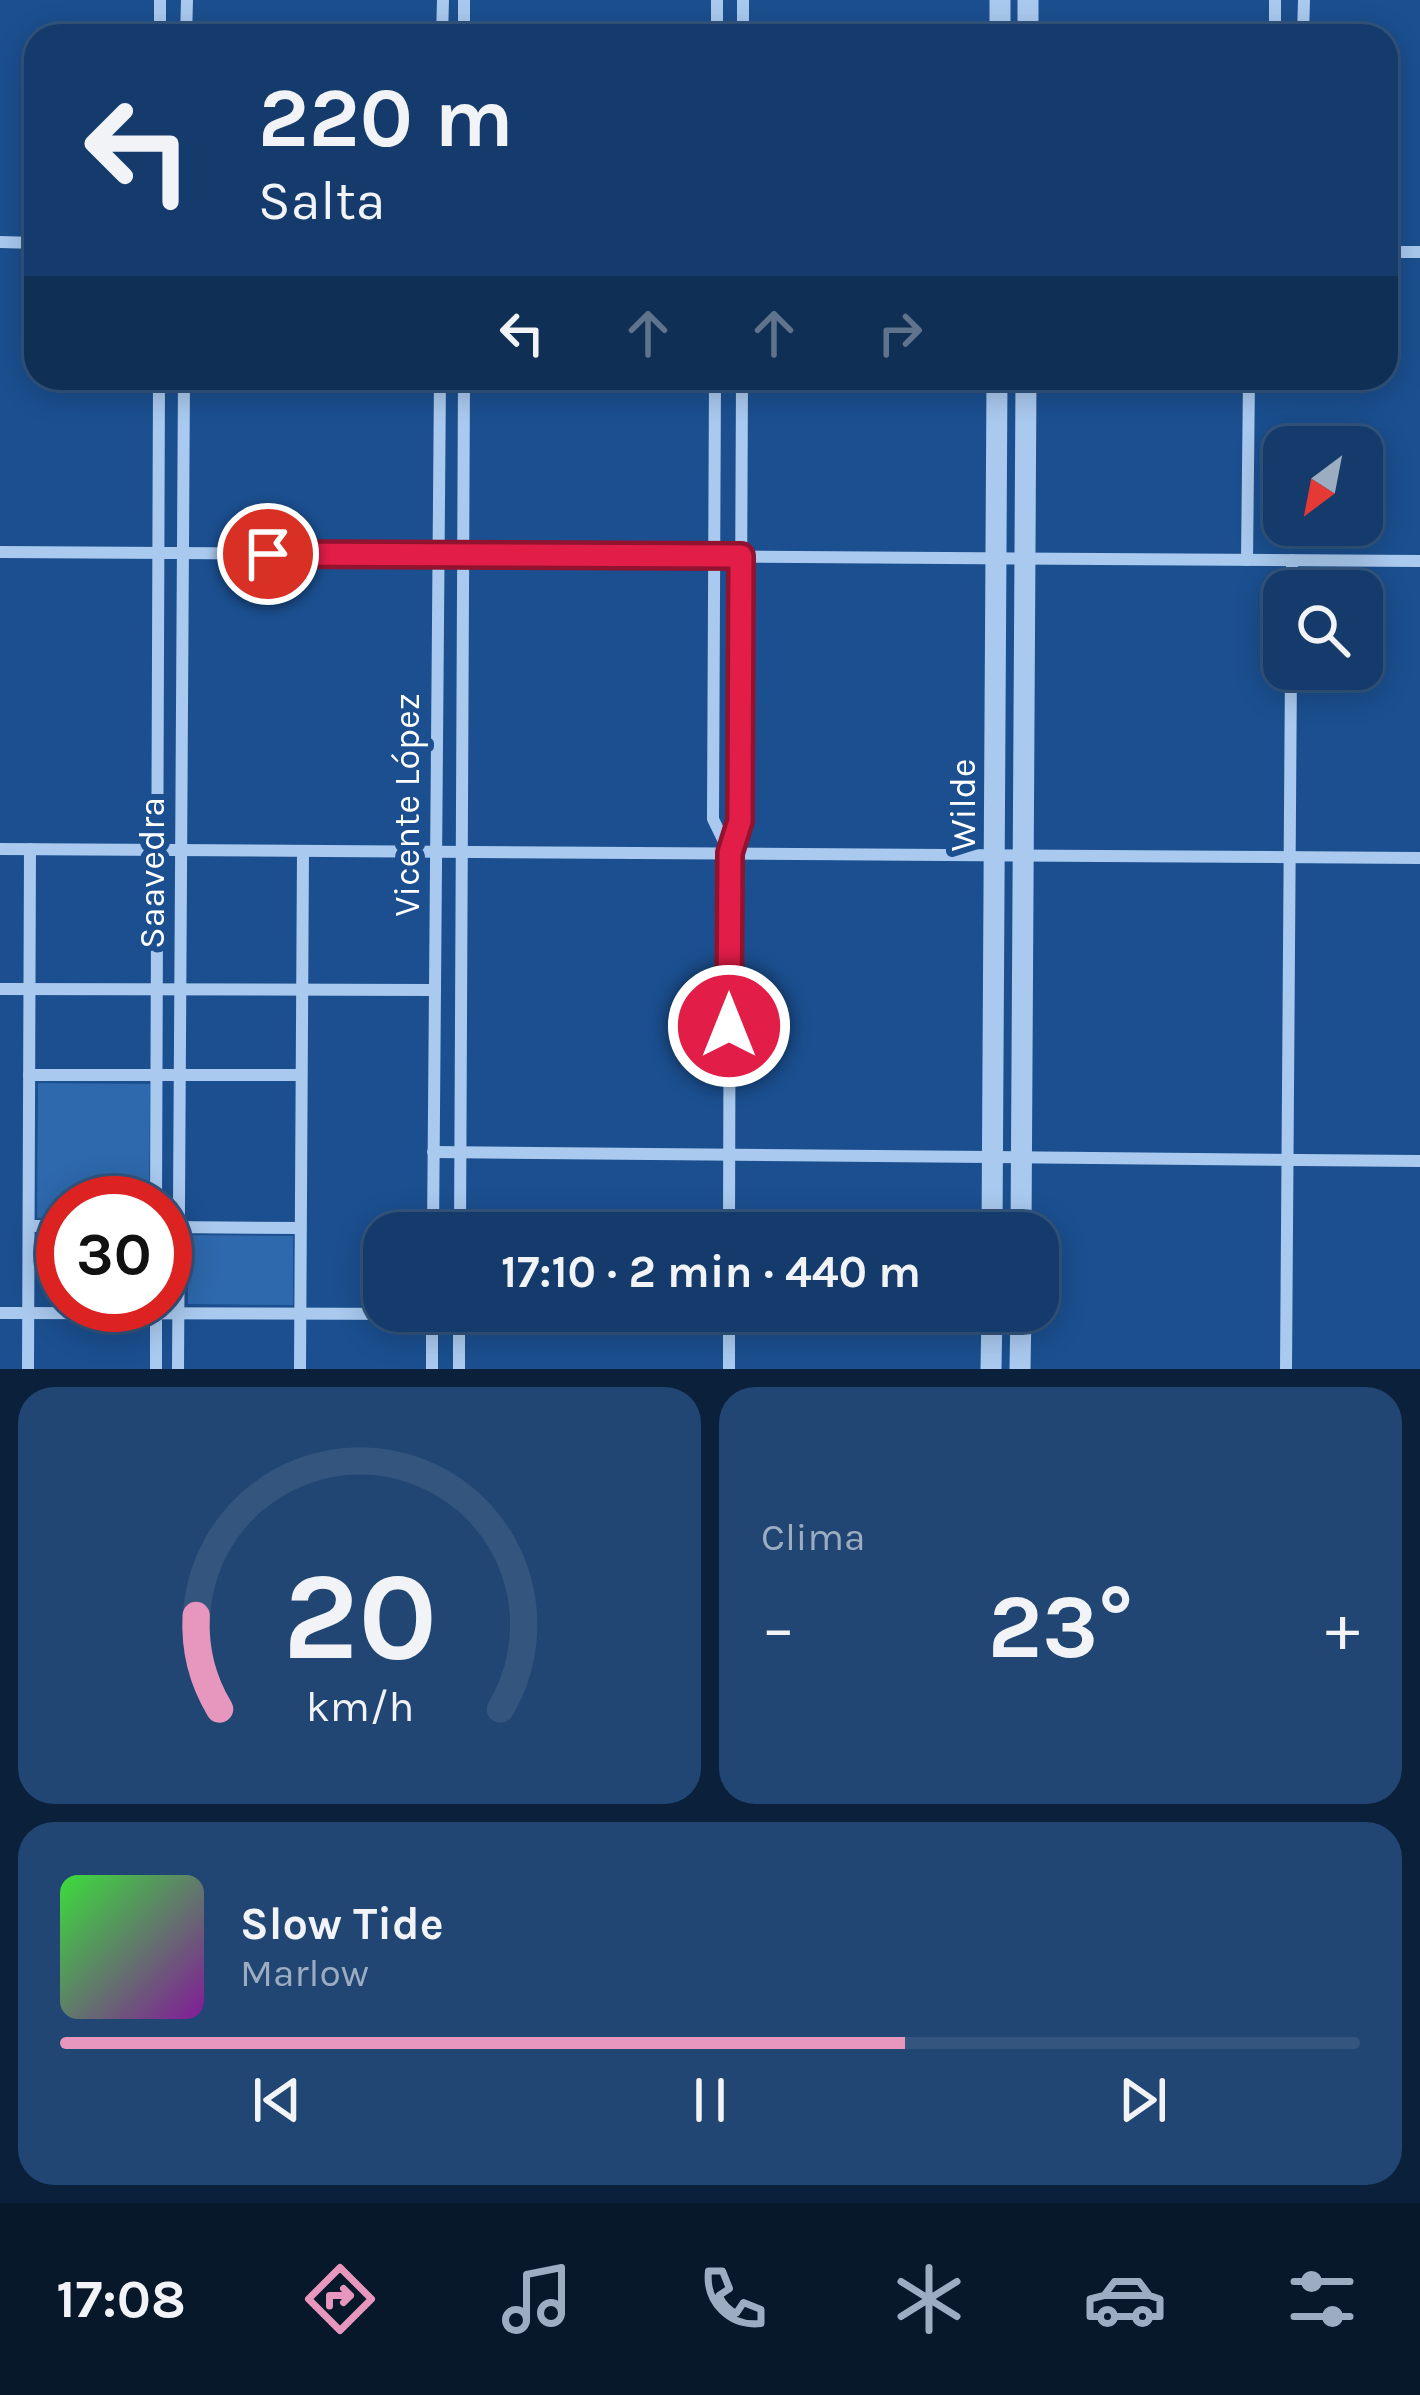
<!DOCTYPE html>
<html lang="es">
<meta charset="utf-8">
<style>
:root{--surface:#143b6b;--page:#214673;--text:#f1f3f6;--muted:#9dadc1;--line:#33557e;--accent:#e797bd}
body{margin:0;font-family:Karla,sans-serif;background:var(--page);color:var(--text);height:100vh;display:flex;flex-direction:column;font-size:45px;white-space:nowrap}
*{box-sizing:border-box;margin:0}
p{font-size:39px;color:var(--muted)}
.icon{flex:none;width:66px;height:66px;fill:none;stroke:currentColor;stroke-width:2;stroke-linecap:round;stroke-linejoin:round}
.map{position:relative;height:1369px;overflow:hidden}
.panel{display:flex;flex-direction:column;gap:18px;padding:18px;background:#0b203b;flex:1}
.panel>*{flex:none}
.hud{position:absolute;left:24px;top:24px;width:1374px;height:366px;border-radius:36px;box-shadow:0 6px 30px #0003,0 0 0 3px var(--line);background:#143b6b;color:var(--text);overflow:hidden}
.needle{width:78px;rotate:212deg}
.tools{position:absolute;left:1263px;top:426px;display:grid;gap:24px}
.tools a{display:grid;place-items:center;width:120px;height:120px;border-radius:24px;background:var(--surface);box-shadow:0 6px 30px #0003,0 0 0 3px var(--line);font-size:60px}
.speed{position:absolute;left:36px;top:1176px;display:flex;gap:24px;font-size:60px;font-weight:700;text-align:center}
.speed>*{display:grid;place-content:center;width:156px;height:156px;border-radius:50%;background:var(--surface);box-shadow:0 6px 30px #0003,0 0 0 3px var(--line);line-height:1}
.speed .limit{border:18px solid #d22;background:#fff;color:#111}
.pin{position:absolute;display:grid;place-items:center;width:102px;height:102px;color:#fff;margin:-51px;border:6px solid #fff;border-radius:50%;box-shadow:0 3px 12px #0007}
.me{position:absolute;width:132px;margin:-66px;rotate:0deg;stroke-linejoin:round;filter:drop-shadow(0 0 9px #0008)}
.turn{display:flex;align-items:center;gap:42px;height:252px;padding:0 36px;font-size:54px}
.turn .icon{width:156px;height:156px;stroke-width:2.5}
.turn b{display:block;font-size:84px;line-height:102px}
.lanes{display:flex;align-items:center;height:114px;padding:0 36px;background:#0003;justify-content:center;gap:60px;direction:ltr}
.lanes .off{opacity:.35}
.big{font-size:90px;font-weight:700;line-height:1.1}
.panel .card{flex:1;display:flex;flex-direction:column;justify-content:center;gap:18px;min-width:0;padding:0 42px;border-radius:36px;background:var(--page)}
.panel .dial{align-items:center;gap:0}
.dial svg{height:312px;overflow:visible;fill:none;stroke:var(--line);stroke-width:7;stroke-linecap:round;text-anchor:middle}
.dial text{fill:var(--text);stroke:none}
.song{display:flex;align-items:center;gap:36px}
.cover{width:144px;height:144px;border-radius:18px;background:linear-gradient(135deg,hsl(120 70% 55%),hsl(290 70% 35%))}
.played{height:12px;border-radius:6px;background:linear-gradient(90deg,var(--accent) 65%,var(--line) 65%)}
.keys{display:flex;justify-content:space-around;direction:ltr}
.heat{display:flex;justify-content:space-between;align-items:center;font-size:66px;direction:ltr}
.panel .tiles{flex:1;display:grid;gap:18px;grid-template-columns:1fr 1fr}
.card:last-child{grid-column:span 2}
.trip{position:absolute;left:363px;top:1212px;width:696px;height:120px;border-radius:36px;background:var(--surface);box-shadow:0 6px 30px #0003,0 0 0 3px var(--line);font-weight:700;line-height:120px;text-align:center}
.tabs{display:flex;height:192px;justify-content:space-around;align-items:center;background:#08182b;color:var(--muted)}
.tabs .icon{width:84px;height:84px}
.tabs .on{color:var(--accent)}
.tabs b{font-size:54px;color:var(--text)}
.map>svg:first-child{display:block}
</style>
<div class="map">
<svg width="1420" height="1369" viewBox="0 0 1420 1369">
<rect width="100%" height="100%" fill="#1b4f8f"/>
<g fill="#2e69ad">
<polygon points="38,1083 150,1084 149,1203 63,1203 63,1219 37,1218"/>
<polygon points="188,1235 293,1236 293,1305 188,1304"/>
</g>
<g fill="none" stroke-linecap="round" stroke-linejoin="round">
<g stroke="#a9c9ee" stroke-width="12">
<polyline points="464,0 464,36"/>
<polyline points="160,36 160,0"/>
<polyline points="186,36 187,0"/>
<polyline points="442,36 443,0"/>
<polyline points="717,36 717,0"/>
<polyline points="743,36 743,0"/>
<polyline points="1275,36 1275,0"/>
<polyline points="1303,36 1304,0"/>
<polyline points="0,242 36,243"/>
<polyline points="1386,252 1420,252"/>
<polyline points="715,378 713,819 729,852"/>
<polyline points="0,552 1420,561"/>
<polyline points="1247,560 1249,378"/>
<polyline points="1292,591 1292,560"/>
<polyline points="0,849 1420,858"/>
<polyline points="0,989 435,990"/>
<polyline points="29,1075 301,1075"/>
<polyline points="433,1152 1420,1161"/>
<polyline points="156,1203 159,378"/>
<polyline points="29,1226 63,1226"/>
<polyline points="165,1227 300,1228"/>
<polyline points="433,1233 440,378"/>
<polyline points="460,1233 464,378"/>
<polyline points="729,1233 730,853 740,821 742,378"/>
<polyline points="0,1313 432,1314"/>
<polyline points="28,1369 30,849"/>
<polyline points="156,1369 156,1306"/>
<polyline points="178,1369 184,378"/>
<polyline points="300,1369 303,851"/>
<polyline points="432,1369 432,1311"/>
<polyline points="459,1369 459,1311"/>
<polyline points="729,1369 729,1311"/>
<polyline points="1286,1369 1291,669"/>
</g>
<g stroke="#a9c9ee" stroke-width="21">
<polyline points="1000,36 1000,0"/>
<polyline points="1028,36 1028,0"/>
<polyline points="992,1233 997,378"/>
<polyline points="1021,1233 1026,378"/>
<polyline points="991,1369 992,1311"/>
<polyline points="1020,1369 1021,1311"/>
</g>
</g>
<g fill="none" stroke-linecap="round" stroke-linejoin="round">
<defs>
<polyline id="route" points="268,554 741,556 740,821 730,853 729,1026"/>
</defs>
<use href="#route" stroke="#92132f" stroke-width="30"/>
<use href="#route" stroke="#e11d48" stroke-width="21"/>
</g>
<g text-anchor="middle" stroke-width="12" stroke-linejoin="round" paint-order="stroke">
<g font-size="36" fill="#fff" stroke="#1b4f8f">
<text transform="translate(406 805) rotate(-90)" y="13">Vicente López</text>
<text transform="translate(962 805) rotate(-90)" y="13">Wilde</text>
<text transform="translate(151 873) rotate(-90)" y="13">Saavedra</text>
</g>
</g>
</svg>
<div class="tools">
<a><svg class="needle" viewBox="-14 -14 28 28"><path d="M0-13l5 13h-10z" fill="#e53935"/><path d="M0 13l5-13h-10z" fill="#9dadc1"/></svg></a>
<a><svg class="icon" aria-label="search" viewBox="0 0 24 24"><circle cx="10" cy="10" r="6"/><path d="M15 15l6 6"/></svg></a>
</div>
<div class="speed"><div class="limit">30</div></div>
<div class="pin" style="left:268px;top:554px;background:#d93025"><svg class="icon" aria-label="arrive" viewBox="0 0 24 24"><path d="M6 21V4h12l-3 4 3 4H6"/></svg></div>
<svg class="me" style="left:729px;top:1026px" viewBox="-20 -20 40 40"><circle r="17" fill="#e11d48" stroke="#fff" stroke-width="3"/><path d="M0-11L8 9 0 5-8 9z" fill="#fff"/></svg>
<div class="trip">17:10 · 2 min · 440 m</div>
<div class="hud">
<div class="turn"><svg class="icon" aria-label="left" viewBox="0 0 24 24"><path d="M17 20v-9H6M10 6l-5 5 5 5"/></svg><div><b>220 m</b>Salta</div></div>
<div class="lanes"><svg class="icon" aria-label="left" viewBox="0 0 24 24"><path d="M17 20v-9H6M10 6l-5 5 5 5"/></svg><svg class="icon off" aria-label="ahead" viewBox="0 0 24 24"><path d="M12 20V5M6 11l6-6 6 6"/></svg><svg class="icon off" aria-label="ahead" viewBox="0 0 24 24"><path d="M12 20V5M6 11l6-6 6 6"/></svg><svg class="icon off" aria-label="right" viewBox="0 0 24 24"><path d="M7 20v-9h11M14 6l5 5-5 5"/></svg></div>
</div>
</div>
<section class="panel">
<div class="tiles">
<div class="card dial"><svg viewBox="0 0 100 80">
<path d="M14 69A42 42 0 1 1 86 69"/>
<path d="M14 69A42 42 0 0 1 8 45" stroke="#e797bd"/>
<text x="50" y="56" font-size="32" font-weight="700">20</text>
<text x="50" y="72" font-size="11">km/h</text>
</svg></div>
<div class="card"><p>Clima</p>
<div class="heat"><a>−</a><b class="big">23°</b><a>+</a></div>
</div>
<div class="card">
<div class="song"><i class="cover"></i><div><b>Slow Tide</b><p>Marlow</p></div></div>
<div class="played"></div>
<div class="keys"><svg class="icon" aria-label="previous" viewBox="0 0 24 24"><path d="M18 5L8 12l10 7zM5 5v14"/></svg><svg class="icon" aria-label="pause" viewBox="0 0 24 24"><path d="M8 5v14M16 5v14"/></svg><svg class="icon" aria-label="next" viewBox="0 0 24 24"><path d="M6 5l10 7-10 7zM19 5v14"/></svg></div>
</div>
</div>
</section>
<nav class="tabs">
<b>17:08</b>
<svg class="icon on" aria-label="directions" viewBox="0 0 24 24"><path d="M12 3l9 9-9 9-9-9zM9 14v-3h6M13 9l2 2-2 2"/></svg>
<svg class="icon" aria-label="music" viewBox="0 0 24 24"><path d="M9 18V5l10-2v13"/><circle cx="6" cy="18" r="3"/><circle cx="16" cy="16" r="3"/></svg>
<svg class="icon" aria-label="phone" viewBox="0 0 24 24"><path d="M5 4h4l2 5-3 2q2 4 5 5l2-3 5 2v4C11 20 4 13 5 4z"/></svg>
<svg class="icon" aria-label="climate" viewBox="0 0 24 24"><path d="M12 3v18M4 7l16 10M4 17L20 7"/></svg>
<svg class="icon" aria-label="car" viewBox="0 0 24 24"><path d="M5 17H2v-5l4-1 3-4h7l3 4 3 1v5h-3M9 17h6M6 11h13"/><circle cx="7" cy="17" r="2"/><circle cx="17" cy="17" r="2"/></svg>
<svg class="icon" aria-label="filters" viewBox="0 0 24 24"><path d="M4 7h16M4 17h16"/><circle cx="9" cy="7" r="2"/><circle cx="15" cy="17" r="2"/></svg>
</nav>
